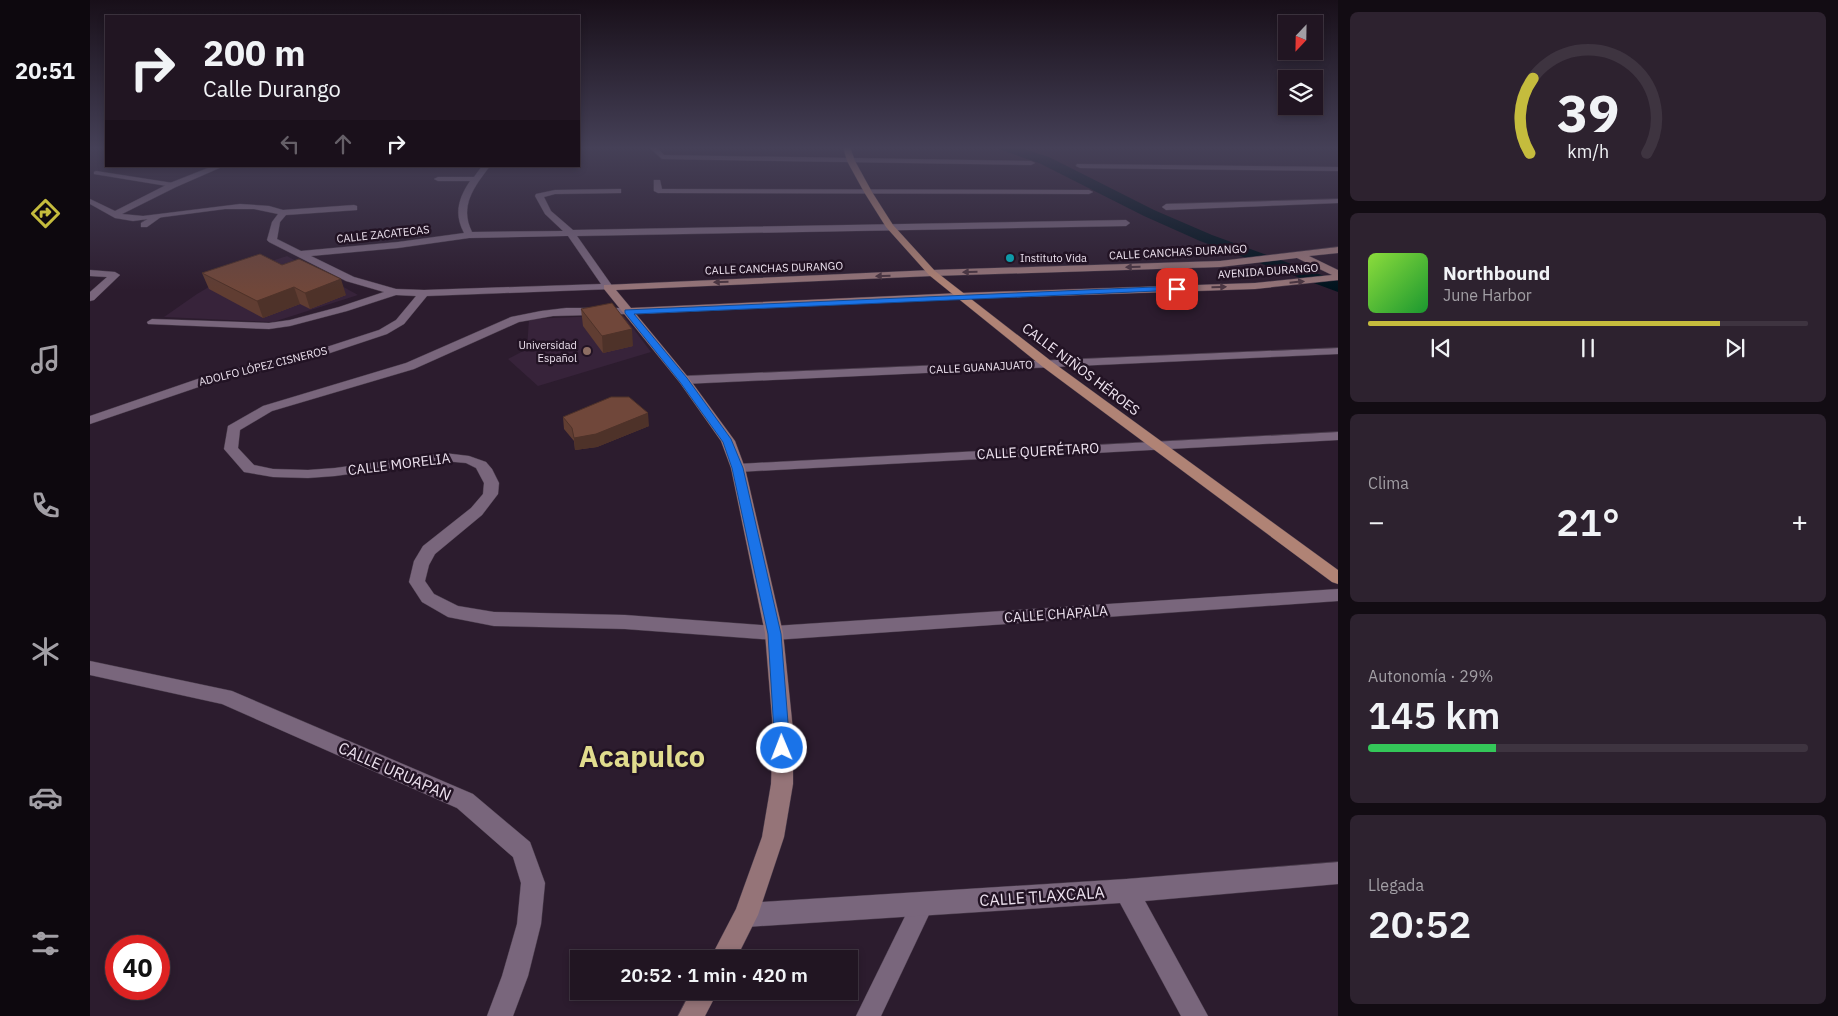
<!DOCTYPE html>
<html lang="es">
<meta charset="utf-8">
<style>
:root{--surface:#211522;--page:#2d222f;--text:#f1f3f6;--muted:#a29fa5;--line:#3e3440;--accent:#c5bc3d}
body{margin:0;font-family:"IBM Plex Sans",sans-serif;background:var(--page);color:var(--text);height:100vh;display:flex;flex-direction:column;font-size:19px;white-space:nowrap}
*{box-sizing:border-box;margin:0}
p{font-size:16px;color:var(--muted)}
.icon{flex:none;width:28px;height:28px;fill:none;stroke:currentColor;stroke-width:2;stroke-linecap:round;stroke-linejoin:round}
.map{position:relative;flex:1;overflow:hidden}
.side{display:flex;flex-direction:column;gap:12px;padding:12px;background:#120c13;width:500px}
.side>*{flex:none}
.hud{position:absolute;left:15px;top:15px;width:475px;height:152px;border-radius:0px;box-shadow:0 2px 8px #0003,0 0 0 1px var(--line);background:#211522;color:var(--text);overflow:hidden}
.needle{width:32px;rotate:202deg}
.tools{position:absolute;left:1188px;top:15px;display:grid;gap:10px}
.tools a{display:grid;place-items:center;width:45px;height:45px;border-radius:0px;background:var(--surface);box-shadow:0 2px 8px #0003,0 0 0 1px var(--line);font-size:25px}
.speed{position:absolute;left:15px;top:935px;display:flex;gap:10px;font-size:25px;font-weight:700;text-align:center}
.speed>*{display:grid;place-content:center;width:65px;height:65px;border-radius:50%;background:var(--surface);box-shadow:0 2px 8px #0003,0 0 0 1px var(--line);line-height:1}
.speed .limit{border:8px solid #d22;background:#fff;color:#111}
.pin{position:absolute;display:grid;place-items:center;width:42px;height:42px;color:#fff;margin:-21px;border-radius:10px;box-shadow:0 2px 8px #0006}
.me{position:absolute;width:55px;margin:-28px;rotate:359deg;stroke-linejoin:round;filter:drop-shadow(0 0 4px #0008)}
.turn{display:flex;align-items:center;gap:18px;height:105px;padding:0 15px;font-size:22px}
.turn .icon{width:65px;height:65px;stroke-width:2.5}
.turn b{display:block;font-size:35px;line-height:42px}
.lanes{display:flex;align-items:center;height:48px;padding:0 15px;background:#0003;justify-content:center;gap:25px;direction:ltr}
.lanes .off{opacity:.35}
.big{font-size:38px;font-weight:600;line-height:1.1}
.side .widget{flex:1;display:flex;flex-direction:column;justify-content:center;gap:8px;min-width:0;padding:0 18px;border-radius:8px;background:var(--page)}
.side .dial{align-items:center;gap:0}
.dial svg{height:130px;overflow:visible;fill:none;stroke:var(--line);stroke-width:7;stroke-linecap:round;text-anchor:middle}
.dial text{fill:var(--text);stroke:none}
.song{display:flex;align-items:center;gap:15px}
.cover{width:60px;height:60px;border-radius:8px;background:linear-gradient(135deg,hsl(90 70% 55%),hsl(130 70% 35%))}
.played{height:5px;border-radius:2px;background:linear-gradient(90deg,var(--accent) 80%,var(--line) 80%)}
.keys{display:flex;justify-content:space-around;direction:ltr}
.heat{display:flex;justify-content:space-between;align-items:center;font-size:28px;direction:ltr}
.charge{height:8px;border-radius:4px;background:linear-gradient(90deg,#34c759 29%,var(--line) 0)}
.trip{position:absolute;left:480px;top:950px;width:288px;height:50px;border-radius:0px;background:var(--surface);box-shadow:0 2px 8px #0003,0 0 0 1px var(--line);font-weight:600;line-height:50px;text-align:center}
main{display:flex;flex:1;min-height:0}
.tab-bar{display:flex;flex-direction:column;width:90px;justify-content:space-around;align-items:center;background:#0d080e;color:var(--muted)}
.tab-bar .icon{width:35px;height:35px}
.tab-bar .on{color:var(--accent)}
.tab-bar b{font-size:22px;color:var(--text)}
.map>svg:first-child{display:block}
</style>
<main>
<nav class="tab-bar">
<b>20:51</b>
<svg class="icon on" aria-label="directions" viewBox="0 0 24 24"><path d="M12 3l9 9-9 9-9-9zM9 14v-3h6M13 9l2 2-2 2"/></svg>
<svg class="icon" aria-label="music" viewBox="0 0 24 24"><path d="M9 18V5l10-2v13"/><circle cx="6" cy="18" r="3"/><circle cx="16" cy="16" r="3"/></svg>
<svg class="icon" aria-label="phone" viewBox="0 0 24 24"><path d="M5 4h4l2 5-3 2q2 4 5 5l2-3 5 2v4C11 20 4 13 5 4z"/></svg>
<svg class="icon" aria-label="climate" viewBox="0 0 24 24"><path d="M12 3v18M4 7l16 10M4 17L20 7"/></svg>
<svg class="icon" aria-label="car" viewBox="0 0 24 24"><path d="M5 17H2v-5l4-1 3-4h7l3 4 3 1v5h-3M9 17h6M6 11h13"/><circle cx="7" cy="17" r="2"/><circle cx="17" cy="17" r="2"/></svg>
<svg class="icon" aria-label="filters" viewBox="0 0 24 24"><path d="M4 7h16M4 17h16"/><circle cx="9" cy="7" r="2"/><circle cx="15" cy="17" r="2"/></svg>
</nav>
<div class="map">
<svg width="1248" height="1016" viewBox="0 0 1248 1016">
<rect width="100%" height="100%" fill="#2c1c2e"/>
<g fill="#37233a">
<polygon points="197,256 268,295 183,322 74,317 107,294 139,275"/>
<polygon points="533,315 561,352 448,386 418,359 437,349 439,319"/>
</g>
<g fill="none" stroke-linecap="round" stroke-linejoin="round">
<polygon fill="#00131d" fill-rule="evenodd" points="909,147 928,147 959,157 1064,210 1122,235 1248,281 1248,292 1110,241 1054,216 949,163 911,150"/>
<defs>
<g id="lane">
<polygon points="6,171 83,183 87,185 83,187 4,174 4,172"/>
<polygon points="64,215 71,217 57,227 51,227 51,223"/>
<polygon points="833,893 841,896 844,904 791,1016 766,1016 825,896"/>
</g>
<g id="street">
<polygon points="559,147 566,147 574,155 941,161 945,163 941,165 572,159"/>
<polygon points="987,164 1248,167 1248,171 990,168 986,166"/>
<path d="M 123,166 L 134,166 L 86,187 L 32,214 L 53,216 L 150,204 L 179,206 L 193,210 L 264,205 L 267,206 L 267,210 L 196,215 L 190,222 L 187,239 L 211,251 L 308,242 L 374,233 C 364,214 368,199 380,181 L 348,181 L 344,179 L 348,177 L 384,177 L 392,166 L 400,166 C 384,187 369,206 382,232 L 473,231 L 455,214 L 445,196 L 446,194 L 465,190 L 528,189 L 531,189 L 531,193 L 465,194 L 454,197 L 461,211 L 483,230 L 1036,220 L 1040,223 L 1036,226 L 487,236 L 523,287 L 522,289 L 337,296 L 314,324 L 297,334 L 219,360 L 132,379 L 0,424 L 0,416 L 125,373 L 212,355 L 289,330 L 306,320 L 326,296 L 306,295 L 257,311 L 200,326 L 179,329 L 58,324 L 57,322 L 62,319 L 179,323 L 200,320 L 249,307 L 294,292 L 256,281 L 179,242 L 177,240 L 182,222 L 188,214 L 164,209 L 135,209 L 43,221 L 25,218 L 0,204 L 0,199 L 25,211 L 80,183 ZM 478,236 L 511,284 L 334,290 L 306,289 L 264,277 L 221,256 L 308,248 L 379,238 Z"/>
<polygon points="564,180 570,180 572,189 999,190 1003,192 999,194 568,193 564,191"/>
<polygon points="1248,199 1248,203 1076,210 1072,207 1076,204"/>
<polygon points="0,270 25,272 30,275 4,300 0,301 0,292 17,277 0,276"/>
<polygon points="476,308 538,308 543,311 538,314 463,316 429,322 324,369 182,411 150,430 148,448 164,465 183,469 218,470 245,468 354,453 379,456 396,462 402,469 409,483 408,494 392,515 345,554 339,565 335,581 344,594 368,606 404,612 535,615 684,626 1248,589 1248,601 684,640 535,629 404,626 358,617 332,602 319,582 324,561 333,546 381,508 393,494 394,483 386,468 376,463 354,461 245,476 218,478 183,477 154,472 134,449 138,426 173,406 316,363 421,317 451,311"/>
<polygon points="1248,348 1248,354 594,384 588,380 594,376"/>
<polygon points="1248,432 1248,440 648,472 643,471 641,468 643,465 648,464"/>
<polygon points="0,661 142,691 383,794 440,842 455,883 451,924 438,976 423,1016 397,1016 412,976 427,924 431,883 423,857 367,808 132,704 0,675"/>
<polygon points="1248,862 1248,884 1055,901 1118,1016 1091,1016 1030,903 656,927 648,923 644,915 648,907 656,903 1036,879"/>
</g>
<g id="secondary">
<path d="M 1248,247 L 1248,253 L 1219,256 L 1248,270 L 1248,280 L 1165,289 L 871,299 L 546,314 L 598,377 L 645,441 L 655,468 L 693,633 L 703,730 L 703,784 L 694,837 L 668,915 L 646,959 L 620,959 L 646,909 L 672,837 L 681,784 L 683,730 L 675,633 L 641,468 L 631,441 L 590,383 L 514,289 L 514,285 L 842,270 L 1130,261 ZM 1207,258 L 1242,275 L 1165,283 L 871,293 L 541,308 L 526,290 L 842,276 L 1130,267 Z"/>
<polygon points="601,991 628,991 615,1016 588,1016"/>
</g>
<polygon id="primary" points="753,147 760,147 765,161 782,192 803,225 845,271 961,361 1248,570 1248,584 1242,582 953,367 839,275 796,227 774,192 757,161"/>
</defs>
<use href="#lane" stroke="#483b4a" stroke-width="1"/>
<use href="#street" stroke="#483b4a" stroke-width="1"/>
<use href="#secondary" stroke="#483b4a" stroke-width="1"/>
<use href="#primary" stroke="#483b4a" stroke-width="1"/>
<use href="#lane" fill="#79667c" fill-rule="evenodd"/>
<use href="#street" fill="#79667c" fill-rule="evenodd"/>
<use href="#secondary" fill="#957478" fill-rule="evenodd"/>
<use href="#primary" fill="#b08375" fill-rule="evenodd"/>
</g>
<g fill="#603d32">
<polygon points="192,265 256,295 220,309 210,304 173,318 119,289 112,273"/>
<polygon points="491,309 543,346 513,353 493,326"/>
<polygon points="473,417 559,426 507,447 485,450 484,441 474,429"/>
</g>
<g fill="#4e3229">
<polygon points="251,279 256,295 220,309 215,293"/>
<polygon points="204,287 210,304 173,318 167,301"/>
<polygon points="542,329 543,346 513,353 512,336"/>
<polygon points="558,413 559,426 507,447 485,450 484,438 538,421"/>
</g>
<g fill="#70473a" stroke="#4e3229">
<polygon points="170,254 192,265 209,259 251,279 215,293 204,287 167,301 112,273"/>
<polygon points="522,303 542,329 512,336 491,309"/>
<polygon points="521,397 539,397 558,413 506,434 484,438 482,428 473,417"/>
</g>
<defs><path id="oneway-solid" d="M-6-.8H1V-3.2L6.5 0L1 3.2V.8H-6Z" transform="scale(1.25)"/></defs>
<g fill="#4a3541">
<use href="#oneway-solid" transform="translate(1043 267) rotate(178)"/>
<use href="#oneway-solid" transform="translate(880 272) rotate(178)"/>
<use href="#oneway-solid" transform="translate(793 276) rotate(178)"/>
<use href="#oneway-solid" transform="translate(631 282) rotate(178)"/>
<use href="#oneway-solid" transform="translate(1207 282) rotate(-6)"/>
<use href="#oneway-solid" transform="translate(1129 287) rotate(-2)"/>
</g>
<linearGradient id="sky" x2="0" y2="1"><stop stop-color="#180f19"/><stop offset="0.51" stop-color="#454057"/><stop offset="1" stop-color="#454057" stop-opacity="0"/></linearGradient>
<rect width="1248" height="290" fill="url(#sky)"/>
<polygon fill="#1a73e8" stroke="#114b97" points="1087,286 1090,289 1089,290 544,314 597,378 641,439 653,468 691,634 700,748 698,753 692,755 687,753 685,748 678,634 642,468 633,442 590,382 535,313 535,310"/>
<circle fill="#0f9aa8" stroke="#221324" stroke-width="2" cx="920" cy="258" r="5"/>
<circle fill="#8d6e63" stroke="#221324" stroke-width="2" cx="497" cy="351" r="5"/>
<g text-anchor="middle" stroke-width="5" stroke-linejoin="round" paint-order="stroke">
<g font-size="11" fill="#ede2ef" stroke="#221324">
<text transform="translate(293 234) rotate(-6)" y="4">CALLE ZACATECAS</text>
<text transform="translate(1088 252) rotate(-3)" y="4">CALLE CANCHAS DURANGO</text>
<text transform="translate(684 268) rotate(-2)" y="4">CALLE CANCHAS DURANGO</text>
<text transform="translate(1178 271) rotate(-4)" y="4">AVENIDA DURANGO</text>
<text transform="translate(173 366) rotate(-14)" y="4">ADOLFO LÓPEZ CISNEROS</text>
<text transform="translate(891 367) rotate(-3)" y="4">CALLE GUANAJUATO</text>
</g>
<g font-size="11" fill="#ede2ef" stroke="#221324" text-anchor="start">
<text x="930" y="262">Instituto Vida</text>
<text x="487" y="349" text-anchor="end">Universidad<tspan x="487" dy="13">Español</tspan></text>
</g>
<g font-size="14" fill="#ede2ef" stroke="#221324">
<text transform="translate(991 369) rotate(37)" y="5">CALLE NIÑOS HÉROES</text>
<text transform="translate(948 451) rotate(-3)" y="5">CALLE QUERÉTARO</text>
<text transform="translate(309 464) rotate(-7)" y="5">CALLE MORELIA</text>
<text transform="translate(966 614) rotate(-4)" y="5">CALLE CHAPALA</text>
</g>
<g font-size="16" fill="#ede2ef" stroke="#221324">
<text transform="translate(305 771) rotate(24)" y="6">CALLE URUAPAN</text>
<text transform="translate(952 896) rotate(-4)" y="6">CALLE TLAXCALA</text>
</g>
<g font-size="29" font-weight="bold" fill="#e1dc8e" stroke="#221324">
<text x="552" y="767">Acapulco</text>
</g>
</g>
</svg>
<div class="tools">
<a><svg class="needle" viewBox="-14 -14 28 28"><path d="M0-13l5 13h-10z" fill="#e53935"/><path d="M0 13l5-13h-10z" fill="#a29fa5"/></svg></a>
<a><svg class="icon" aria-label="layers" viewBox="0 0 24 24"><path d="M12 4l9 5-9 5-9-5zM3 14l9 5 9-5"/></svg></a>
</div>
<div class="speed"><div class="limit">40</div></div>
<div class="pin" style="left:1087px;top:289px;background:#d93025"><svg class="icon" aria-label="arrive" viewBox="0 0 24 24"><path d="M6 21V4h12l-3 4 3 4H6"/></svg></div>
<svg class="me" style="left:692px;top:748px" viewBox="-20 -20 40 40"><circle r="17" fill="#1a73e8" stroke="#fff" stroke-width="3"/><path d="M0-11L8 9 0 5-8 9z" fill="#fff"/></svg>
<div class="trip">20:52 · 1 min · 420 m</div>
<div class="hud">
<div class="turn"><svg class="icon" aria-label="right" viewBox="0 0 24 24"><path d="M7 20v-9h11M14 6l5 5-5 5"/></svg><div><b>200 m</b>Calle Durango</div></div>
<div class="lanes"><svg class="icon off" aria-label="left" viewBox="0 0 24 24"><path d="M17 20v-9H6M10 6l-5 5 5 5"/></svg><svg class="icon off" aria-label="ahead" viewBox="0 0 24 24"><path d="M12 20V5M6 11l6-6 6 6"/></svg><svg class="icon" aria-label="right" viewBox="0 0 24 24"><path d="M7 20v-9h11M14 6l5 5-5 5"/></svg></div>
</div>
</div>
<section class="side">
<div class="widget dial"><svg viewBox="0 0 100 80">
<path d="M14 69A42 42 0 1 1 86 69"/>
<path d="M14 69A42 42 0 0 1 16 23" stroke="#c5bc3d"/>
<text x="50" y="56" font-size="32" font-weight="700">39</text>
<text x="50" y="72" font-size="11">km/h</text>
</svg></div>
<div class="widget">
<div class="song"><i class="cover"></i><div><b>Northbound</b><p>June Harbor</p></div></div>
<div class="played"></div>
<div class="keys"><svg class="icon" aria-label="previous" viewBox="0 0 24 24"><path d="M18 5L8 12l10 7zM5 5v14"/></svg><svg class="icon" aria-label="pause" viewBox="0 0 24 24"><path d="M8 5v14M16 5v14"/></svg><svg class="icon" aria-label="next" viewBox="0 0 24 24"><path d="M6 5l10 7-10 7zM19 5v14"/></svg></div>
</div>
<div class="widget"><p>Clima</p>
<div class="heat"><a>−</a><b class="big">21°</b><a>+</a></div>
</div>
<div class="widget"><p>Autonomía · 29%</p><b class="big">145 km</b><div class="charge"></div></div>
<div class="widget"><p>Llegada</p><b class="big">20:52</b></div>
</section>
</main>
